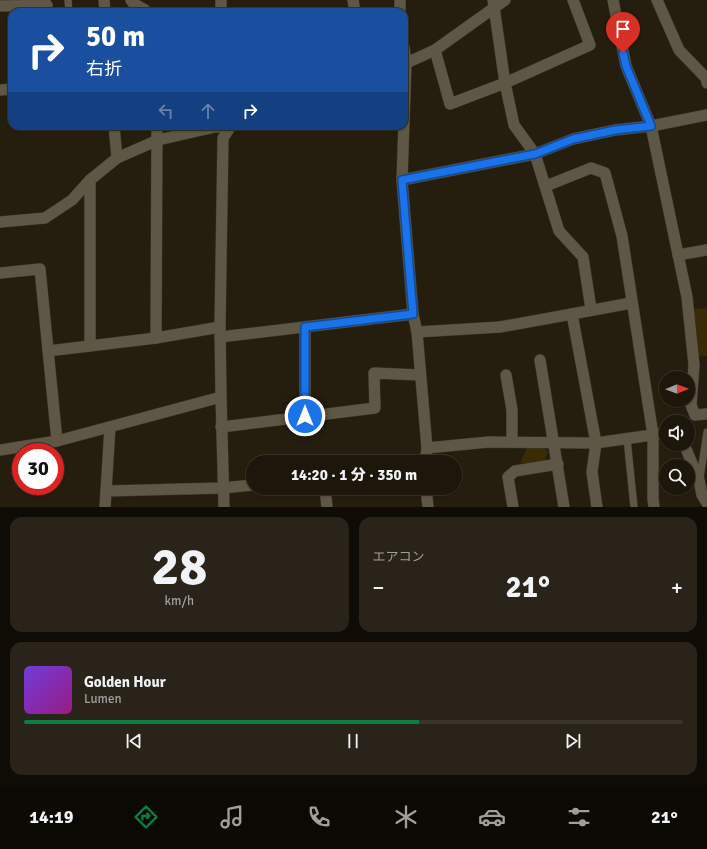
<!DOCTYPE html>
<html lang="ja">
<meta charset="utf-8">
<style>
:root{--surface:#1c160b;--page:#292319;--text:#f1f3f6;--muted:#a09f9d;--line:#3a352c;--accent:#0b8043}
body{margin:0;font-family:Signika,"Noto Sans JP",sans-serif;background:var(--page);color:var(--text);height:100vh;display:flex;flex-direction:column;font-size:15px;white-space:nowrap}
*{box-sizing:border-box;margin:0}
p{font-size:13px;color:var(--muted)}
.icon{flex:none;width:22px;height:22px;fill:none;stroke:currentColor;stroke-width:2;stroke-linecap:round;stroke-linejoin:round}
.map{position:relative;height:507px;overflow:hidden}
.panel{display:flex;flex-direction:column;gap:10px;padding:10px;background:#0f0c06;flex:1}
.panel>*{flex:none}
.hud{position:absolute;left:8px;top:8px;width:400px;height:122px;border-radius:12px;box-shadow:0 1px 3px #0004,0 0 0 1px var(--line);background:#1a4fa0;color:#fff;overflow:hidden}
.needle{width:26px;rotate:89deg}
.tools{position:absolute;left:659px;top:371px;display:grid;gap:8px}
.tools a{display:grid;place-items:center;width:36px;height:36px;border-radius:50%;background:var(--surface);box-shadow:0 1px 3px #0004,0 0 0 1px var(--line);font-size:20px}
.speed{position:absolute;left:12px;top:443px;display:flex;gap:8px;font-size:20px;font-weight:700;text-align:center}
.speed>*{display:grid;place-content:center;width:52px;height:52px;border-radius:50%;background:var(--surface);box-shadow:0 1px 3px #0004,0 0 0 1px var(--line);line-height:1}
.speed .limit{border:6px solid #d22;background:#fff;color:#111}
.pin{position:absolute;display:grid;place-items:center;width:34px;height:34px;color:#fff;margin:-41px -17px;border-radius:50% 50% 50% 0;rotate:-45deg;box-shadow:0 0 4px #0007}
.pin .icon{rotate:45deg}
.me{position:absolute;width:44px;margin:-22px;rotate:0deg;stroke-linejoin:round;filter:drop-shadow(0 0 3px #0008)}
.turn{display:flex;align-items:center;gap:14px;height:84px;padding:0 12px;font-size:18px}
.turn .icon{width:52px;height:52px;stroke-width:2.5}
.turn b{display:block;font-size:28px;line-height:34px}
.lanes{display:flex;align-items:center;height:38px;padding:0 12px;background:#0003;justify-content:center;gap:20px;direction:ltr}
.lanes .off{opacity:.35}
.big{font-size:30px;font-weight:800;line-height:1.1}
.panel .widget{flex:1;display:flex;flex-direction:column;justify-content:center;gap:6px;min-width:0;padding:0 14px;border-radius:12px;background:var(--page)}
.panel .dial{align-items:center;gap:0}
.dial b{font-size:52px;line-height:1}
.song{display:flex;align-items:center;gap:12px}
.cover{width:48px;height:48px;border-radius:6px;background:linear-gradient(135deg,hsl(260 70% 55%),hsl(310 70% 35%))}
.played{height:4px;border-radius:2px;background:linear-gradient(90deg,var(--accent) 60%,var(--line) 60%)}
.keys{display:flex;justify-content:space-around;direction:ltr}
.heat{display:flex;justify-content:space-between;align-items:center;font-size:22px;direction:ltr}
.panel .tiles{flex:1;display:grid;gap:10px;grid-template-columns:1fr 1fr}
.widget:last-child{grid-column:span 2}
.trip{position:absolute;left:246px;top:455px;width:216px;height:40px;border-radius:20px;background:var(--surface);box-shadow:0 1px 3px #0004,0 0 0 1px var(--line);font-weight:800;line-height:40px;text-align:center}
.tabs{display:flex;height:64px;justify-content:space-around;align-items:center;background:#0b0904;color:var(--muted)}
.tabs .icon{width:28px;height:28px}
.tabs .on{color:var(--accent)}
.tabs b{font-size:18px;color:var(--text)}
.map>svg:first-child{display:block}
</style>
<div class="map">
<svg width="707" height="507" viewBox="0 0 707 507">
<rect width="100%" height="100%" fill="#251e0f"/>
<g fill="#392b04">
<polygon points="707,308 707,356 699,356 693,309"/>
<polygon points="528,446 542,446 548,452 543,463 520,463"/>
</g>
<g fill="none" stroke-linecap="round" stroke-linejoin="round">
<defs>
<g id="service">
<polyline points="68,0 69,12"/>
<polyline points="627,439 634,507"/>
<polyline points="700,478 707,432"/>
</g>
<g id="minor">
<polyline points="104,0 105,12"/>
<polyline points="131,0 133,3 145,10 145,12"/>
<polyline points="221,0 221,12"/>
<polyline points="353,0 355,12"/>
<polyline points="493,0 505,83 514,125 535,154 559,231 583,257 591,309"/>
<polyline points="613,0 626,66 651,126 687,297 694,365 691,405 695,415 707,414"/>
<polyline points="657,0 679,50 706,78 707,83"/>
<polyline points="0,6 47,5 47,12"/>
<polyline points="435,50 450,104 505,83 590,45 573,0"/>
<polyline points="404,64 435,50 505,0"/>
<polyline points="0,90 12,89"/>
<polyline points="114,126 117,158"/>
<polyline points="402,180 535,154 573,139 615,130 651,126 707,115"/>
<polyline points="546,186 591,168 605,173 622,236 653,435 653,499 654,507"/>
<polyline points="0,222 45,218 72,200 90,180 117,158 158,140 215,127 230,127"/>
<polyline points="678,255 707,250"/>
<polyline points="0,273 40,269 57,441"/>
<polyline points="572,314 631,303"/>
<polyline points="305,327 305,416"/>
<polyline points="417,332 500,327 572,314 596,443 592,472 597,507"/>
<polyline points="220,337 413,314"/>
<polyline points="156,338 157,126"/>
<polyline points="90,346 90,180"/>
<polyline points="48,351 156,338 220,327"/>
<polyline points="540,360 564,507"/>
<polyline points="506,375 512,410 512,441"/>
<polyline points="221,397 224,507"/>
<polyline points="221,427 375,408 374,373 420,375"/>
<polyline points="684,444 699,480 702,495 707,503"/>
<polyline points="427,448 488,442 596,443 666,433"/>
<polyline points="0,450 57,441 221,397 220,327 223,138 231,126"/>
<polyline points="325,488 327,507"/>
<polyline points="106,491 222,488 253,485"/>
<polyline points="105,507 110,427"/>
<polyline points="513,507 508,477 515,471 558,464"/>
</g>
<g id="tertiary">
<polyline points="400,0 400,12"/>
<polyline points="404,47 406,64 402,180 413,314 417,332 427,448 425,462"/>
<polyline points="426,488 428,507"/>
</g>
</defs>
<use href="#service" stroke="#3c372e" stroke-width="8"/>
<use href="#minor" stroke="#3c372e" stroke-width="12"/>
<use href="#tertiary" stroke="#3c372e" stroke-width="12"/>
<use href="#service" stroke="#5e5745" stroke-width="7"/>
<use href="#minor" stroke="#5e5745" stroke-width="11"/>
<use href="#tertiary" stroke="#5e5745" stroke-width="11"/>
</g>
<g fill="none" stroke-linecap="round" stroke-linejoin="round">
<defs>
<polyline id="route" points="305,416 305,327 413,314 402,180 535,154 573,139 615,130 651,126 626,66 623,53"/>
</defs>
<use href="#route" stroke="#114b97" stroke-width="10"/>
<use href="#route" stroke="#1a73e8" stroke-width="7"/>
</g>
</svg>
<div class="tools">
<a><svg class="needle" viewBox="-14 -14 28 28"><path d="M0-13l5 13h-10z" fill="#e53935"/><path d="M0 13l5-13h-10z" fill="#a09f9d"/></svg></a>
<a><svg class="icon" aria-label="sound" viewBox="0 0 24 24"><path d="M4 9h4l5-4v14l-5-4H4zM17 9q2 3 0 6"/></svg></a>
<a><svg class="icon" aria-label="search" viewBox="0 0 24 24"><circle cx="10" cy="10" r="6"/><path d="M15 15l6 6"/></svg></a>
</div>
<div class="speed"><div class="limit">30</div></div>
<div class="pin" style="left:623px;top:53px;background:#d93025"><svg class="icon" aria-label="arrive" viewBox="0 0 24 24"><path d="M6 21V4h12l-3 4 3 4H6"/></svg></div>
<svg class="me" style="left:305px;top:416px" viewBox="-20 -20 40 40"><circle r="17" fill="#1a73e8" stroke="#fff" stroke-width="3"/><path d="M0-11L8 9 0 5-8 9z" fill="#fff"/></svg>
<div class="trip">14:20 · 1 分 · 350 m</div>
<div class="hud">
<div class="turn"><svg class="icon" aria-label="right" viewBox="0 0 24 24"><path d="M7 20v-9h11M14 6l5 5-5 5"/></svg><div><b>50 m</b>右折</div></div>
<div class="lanes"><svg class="icon off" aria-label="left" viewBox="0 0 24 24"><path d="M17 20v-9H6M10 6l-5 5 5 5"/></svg><svg class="icon off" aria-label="ahead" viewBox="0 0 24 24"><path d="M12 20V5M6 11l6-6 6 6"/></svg><svg class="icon" aria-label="right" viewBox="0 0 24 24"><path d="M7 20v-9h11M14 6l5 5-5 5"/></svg></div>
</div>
</div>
<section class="panel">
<div class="tiles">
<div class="widget dial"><b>28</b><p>km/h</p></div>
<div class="widget"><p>エアコン</p>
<div class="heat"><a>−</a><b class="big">21°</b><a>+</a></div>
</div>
<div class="widget">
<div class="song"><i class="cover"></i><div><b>Golden Hour</b><p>Lumen</p></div></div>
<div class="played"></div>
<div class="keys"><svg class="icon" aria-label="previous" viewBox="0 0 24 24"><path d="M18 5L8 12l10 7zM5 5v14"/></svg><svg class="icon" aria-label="pause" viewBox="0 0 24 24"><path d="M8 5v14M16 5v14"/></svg><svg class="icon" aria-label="next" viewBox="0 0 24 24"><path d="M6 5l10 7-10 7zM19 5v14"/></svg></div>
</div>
</div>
</section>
<nav class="tabs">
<b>14:19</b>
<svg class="icon on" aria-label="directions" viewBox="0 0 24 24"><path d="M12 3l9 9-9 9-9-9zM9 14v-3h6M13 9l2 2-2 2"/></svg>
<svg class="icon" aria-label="music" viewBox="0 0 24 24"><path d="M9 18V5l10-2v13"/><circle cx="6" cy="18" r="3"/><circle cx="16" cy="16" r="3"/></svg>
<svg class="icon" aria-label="phone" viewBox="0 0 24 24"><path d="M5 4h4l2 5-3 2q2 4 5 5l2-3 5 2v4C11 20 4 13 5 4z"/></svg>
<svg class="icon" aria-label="climate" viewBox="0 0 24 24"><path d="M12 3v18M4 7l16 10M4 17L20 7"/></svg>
<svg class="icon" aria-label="car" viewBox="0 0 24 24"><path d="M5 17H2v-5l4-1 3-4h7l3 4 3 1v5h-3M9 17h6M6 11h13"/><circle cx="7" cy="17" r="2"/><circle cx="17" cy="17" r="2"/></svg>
<svg class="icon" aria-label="filters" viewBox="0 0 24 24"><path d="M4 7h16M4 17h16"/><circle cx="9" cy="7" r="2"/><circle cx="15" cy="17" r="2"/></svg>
<b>21°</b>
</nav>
